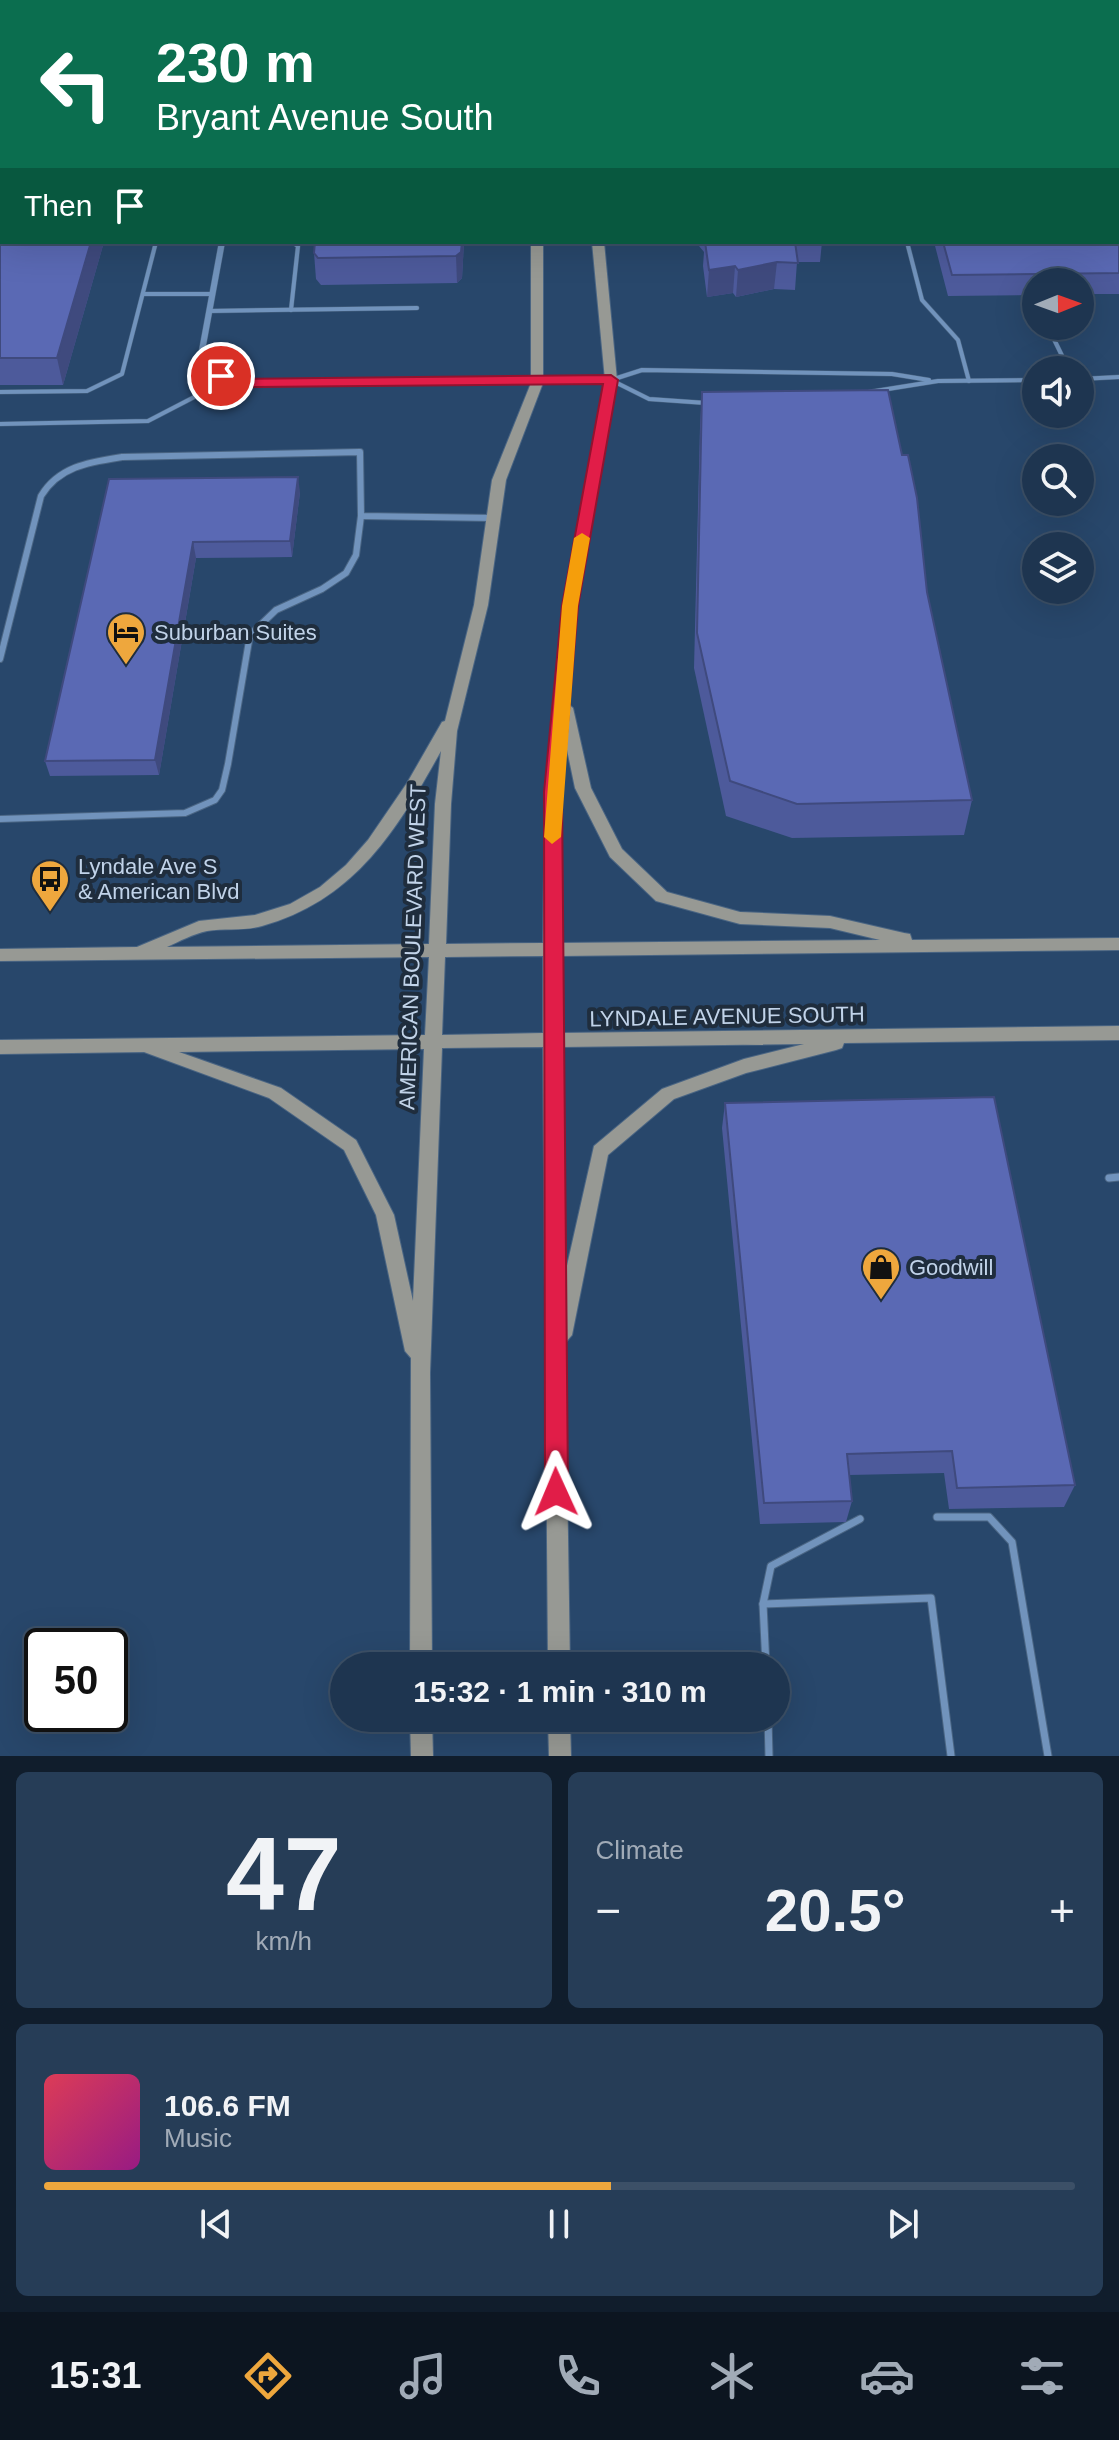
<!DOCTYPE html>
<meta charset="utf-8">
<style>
:root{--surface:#1e3550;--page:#263d57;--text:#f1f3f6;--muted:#a1abb7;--line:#3c5067;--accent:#eea73d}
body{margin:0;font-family:Arial,sans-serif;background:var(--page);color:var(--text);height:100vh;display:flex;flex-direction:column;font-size:30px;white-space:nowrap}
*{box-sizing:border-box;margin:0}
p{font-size:26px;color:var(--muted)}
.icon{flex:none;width:44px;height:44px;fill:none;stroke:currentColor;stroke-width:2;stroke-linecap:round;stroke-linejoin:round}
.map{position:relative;height:1756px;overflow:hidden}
.details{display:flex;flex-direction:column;gap:16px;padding:16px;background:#101d2c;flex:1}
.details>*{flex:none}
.guide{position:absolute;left:0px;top:0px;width:1120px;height:244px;box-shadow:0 8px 32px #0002,0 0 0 2px var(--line);background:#0b6e4f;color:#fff;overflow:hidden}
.needle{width:52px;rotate:89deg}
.tools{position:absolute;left:1022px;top:268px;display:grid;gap:16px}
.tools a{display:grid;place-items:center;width:72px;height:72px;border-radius:50%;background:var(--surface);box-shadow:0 8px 32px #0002,0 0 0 2px var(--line);font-size:40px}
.speed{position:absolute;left:24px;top:1628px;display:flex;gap:16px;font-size:40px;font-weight:700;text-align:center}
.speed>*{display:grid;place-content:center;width:104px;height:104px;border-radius:50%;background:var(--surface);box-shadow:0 8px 32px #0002,0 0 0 2px var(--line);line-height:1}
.speed .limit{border:4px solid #111;border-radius:12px;background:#fff;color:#111}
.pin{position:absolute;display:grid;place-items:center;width:68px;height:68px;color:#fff;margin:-34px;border:4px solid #fff;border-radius:50%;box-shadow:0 2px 8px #0007}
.me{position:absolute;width:88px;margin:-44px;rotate:359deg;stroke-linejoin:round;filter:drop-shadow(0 0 6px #0008)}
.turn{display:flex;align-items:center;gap:28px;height:168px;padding:0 24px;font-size:36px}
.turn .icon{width:104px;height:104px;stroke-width:2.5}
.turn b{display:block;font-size:56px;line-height:68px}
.then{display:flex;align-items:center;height:76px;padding:0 24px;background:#0003;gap:16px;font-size:30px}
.big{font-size:60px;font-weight:700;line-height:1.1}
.details .tile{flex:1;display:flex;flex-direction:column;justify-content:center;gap:12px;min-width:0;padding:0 28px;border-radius:12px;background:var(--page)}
.details .dial{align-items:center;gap:0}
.dial b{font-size:104px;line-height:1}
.song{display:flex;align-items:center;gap:24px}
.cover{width:96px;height:96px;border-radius:12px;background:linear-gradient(135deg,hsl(350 70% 55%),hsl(310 70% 35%))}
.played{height:8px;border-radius:4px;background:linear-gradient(90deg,var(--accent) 55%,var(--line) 55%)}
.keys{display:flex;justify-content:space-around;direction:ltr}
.heat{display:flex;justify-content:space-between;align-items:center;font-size:44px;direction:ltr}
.details .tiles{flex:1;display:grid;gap:16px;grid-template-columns:1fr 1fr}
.tile:last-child{grid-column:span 2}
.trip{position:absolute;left:330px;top:1652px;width:460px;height:80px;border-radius:40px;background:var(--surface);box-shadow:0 8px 32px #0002,0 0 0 2px var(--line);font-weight:700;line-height:80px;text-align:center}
.tabs{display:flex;height:128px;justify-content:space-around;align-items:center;background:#0c1520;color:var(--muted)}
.tabs .icon{width:56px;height:56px}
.tabs .selected{color:var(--accent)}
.tabs b{font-size:36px;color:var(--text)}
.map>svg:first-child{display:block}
</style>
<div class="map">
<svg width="1119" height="1756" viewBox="0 0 1119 1756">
<rect width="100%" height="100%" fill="#28476b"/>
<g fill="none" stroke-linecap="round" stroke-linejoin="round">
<defs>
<g id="service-far2">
<polyline points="907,242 922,300 958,340 969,381"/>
<polyline points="143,294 212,294"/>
<polyline points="291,310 298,246 292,242"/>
<polyline points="209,311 417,308"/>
<polyline points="1048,327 1069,370"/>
<polyline points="1080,379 1119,377"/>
<polyline points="611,380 649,399 706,403"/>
<polyline points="611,380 642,370 892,374 929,380"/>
<polyline points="0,392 87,391 122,374 156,242"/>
<polyline points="869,392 938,381 1036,380"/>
<polyline points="0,424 148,421 229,379"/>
</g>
<g id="service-far1">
<path d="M 0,659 L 41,496 C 59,466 90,462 122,457 L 360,452 L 361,516 L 494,518"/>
<polyline points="0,819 185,813 215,800 222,790 228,764 250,635 276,610 322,589 346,573 356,555 361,516"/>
</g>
<g id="service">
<polyline points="1109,1178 1119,1177"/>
<polyline points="937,1517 989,1517 1012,1542 1048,1756"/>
<polyline points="763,1604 931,1598 951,1756"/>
<polyline points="766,1666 763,1604 771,1566 860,1519"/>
<polyline points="768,1718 769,1756"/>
</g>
<polyline id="minor" points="222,242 201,356 221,376 239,383 611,380"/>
<g id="secondary">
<rect x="526" y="0" width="10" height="2"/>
<rect x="572" y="0" width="10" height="2"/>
<path d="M 531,242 L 543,242 L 543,383 L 506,480 L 488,605 L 457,731 L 451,804 L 446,944 L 543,943 L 545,792 L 563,606 L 605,380 L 592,242 L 604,242 L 617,380 L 577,606 L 568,704 L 573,708 L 591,788 L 622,849 L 667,892 L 740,912 L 830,916 L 904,933 L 910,934 L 912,940 L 1119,938 L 1119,950 L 559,956 L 561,1033 L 1119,1026 L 1119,1040 L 844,1043 L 842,1048 L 836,1050 L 746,1073 L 674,1099 L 608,1155 L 572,1335 L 565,1343 L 570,1666 L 548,1666 L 543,1047 L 442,1048 L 430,1373 L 432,1666 L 410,1666 L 411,1358 L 405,1351 L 376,1215 L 344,1150 L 269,1098 L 144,1052 L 0,1054 L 0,1040 L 425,1035 L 429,957 L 0,961 L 0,949 L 137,947 L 199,921 L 255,915 L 290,904 L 320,887 L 346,865 L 368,840 L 407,783 L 442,722 L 445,721 L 474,605 L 492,480 L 531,383 ZM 565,740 L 575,788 L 610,857 L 656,901 L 740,924 L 830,928 L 880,940 L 559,943 L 561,792 ZM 441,751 L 435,804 L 429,944 L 167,947 C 180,941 193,934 207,931 C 225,928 244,931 262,926 C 355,900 397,830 441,751 ZM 543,956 L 543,1033 L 442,1035 L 445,957 ZM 804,1044 L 744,1059 L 662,1089 L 594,1146 L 564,1279 L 561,1047 ZM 424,1049 L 413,1301 L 394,1215 L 356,1140 L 281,1088 L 179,1052 Z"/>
<polygon points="410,1718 432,1718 433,1756 411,1756"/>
<polygon points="548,1718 570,1718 571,1756 549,1756"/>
</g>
</defs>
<use href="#service-far2" stroke="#4a6583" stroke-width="5"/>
<use href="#service-far1" stroke="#4a6583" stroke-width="8"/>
<use href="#service" stroke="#4a6583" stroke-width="9"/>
<use href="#minor" stroke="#4a6583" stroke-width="7"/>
<use href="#secondary" stroke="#4a6583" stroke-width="2"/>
<use href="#service-far2" stroke="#7193bc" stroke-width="4"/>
<use href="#service-far1" stroke="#7193bc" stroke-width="6"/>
<use href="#service" stroke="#7193bc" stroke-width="7"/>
<use href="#minor" stroke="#7193bc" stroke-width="6"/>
<use href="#secondary" fill="#979994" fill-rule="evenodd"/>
</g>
<g fill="#4d5a9b">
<polygon points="0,0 165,0 166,2 2,2 2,78 0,78"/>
<polygon points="330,0 472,0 472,2 331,2"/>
<polygon points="1119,65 1119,294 1080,294 1080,282 1036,282 1036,295 948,296 934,242 1118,242"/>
<polygon points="0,113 2,113 2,242 104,242 63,385 0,385"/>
<polygon points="464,242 462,278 457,283 321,285 316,279 314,253"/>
<polygon points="700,242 822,242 820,262 797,262 795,290 774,289 736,297 733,293 707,297 703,266 704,252 699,246"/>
<polygon points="702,392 927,592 972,800 964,835 792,838 726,816 694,668 700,427"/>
<polygon points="109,479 300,492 292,557 196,558 159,775 50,776 45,761"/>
<polygon points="725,1103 1075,1485 1064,1507 949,1509 944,1473 849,1475 852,1501 846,1522 760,1524 722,1128"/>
</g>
<g fill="#3f4a7e">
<polygon points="91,242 104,242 63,385 57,358"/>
<polygon points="462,242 464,242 462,278 457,283 456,256"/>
<polygon points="777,262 774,289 736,297 738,270"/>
<polygon points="735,266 733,293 707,297 709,270"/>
<polygon points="298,477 300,492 292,557 290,541"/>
<polygon points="193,542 196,558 159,775 155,760"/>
</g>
<g fill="#5a69b4" stroke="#3f4a7e" stroke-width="2">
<polygon points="0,0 156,0 155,2 2,2 2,53 0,53"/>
<polygon points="1118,65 1119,65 1119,273 952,275 943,242 1118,242"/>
<rect x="0" y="113" width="2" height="67"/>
<polygon points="0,198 2,198 2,242 91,242 57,358 0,358"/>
<polygon points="315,242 462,242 461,252 456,256 318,258 314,253"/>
<polygon points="705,242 795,242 798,263 777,262 738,270 735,266 709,270"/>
<polygon points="888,390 902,455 908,455 917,498 927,592 972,800 797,804 730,781 697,633 702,392"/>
<polygon points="298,477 290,541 193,542 155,760 45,761 109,479"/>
<polygon points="994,1097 1075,1485 957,1488 952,1451 847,1454 852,1501 764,1503 725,1103"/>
</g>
<polygon fill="#e11d48" stroke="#92132f" stroke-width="2" points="221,372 241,379 611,375 618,380 578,606 562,792 568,1492 565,1500 556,1503 548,1500 545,1492 544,792 562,606 603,384 239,387 216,379 214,376"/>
<polygon fill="#f59e0b" points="582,533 590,538 578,606 561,837 552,844 544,837 562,606 574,538"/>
<defs>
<symbol id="hotel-pin" viewBox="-11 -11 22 30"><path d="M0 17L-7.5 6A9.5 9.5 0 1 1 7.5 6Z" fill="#eea73d" stroke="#1f2d3d"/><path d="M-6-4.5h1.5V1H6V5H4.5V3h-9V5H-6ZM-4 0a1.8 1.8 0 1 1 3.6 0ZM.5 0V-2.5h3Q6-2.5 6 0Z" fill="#111"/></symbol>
<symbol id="bus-pin" viewBox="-11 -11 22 30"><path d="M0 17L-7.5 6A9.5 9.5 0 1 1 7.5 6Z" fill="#eea73d" stroke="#1f2d3d"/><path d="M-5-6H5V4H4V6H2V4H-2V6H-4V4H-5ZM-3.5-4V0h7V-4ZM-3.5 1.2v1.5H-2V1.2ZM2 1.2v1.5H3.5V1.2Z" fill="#111"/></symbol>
<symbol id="shop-pin" viewBox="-11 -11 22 30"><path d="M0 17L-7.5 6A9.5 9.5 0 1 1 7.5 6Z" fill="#eea73d" stroke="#1f2d3d"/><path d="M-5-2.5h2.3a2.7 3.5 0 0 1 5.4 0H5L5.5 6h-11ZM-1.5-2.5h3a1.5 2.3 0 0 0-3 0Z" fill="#111"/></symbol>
</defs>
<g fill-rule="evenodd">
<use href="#hotel-pin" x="104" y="610" width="44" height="60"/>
<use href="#bus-pin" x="28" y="857" width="44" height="60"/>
<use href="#shop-pin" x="859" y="1245" width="44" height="60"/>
</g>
<g text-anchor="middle" stroke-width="8" stroke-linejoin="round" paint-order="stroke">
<g font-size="22" fill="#c1d3e9" stroke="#1f2d3d" text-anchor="start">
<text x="154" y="640">Suburban Suites</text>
<text x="78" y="874">Lyndale Ave S<tspan x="78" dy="25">&amp; American Blvd</tspan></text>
<text x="909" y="1275">Goodwill</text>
</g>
<g font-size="22" fill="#c1d3e9" stroke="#1f2d3d">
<text transform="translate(412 947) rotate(-88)" y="8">AMERICAN BOULEVARD WEST</text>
<text transform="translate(727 1016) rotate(-1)" y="8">LYNDALE AVENUE SOUTH</text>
</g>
</g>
</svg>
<div class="tools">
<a><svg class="needle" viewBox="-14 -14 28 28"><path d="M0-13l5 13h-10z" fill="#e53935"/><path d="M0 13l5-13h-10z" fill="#a1abb7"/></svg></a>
<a><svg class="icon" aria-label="sound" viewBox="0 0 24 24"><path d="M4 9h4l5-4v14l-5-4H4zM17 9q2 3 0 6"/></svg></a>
<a><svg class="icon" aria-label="search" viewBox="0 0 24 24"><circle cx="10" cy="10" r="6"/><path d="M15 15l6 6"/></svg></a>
<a><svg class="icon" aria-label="layers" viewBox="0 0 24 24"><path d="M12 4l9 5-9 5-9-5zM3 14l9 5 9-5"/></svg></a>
</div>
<div class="speed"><div class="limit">50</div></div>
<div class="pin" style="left:221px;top:376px;background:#d93025"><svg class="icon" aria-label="arrive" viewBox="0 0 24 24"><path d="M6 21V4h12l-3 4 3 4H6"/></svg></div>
<svg class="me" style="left:556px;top:1492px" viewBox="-20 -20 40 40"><path d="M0-17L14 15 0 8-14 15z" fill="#e11d48" stroke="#fff" stroke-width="4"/></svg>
<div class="trip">15:32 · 1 min · 310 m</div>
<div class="guide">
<div class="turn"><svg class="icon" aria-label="left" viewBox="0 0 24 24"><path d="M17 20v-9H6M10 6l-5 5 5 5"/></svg><div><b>230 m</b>Bryant Avenue South</div></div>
<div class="then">Then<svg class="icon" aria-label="arrive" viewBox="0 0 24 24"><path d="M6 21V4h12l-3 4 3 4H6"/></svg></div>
</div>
</div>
<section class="details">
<div class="tiles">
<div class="tile dial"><b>47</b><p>km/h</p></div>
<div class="tile"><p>Climate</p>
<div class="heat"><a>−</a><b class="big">20.5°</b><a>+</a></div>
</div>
<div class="tile">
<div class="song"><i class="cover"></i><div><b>106.6 FM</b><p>Music</p></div></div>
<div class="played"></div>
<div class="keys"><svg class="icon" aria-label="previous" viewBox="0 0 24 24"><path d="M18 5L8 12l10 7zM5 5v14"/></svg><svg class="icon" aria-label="pause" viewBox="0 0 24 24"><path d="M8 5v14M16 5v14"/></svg><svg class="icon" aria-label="next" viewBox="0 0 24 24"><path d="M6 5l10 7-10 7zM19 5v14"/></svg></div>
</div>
</div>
</section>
<nav class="tabs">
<b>15:31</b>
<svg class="icon selected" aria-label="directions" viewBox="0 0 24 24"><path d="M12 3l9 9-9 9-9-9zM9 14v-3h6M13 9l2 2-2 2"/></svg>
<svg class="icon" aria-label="music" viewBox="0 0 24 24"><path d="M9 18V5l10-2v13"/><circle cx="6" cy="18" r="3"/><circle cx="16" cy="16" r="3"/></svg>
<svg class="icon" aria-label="phone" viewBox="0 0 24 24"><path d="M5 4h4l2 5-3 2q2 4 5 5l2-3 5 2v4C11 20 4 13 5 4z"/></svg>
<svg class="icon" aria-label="climate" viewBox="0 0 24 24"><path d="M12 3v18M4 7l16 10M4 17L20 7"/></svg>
<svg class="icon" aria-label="car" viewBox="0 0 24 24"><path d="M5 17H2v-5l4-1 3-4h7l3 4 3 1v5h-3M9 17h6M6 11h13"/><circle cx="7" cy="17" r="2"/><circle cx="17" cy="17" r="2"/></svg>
<svg class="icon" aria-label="filters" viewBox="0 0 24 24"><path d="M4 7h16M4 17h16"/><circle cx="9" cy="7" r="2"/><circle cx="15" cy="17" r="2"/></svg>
</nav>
